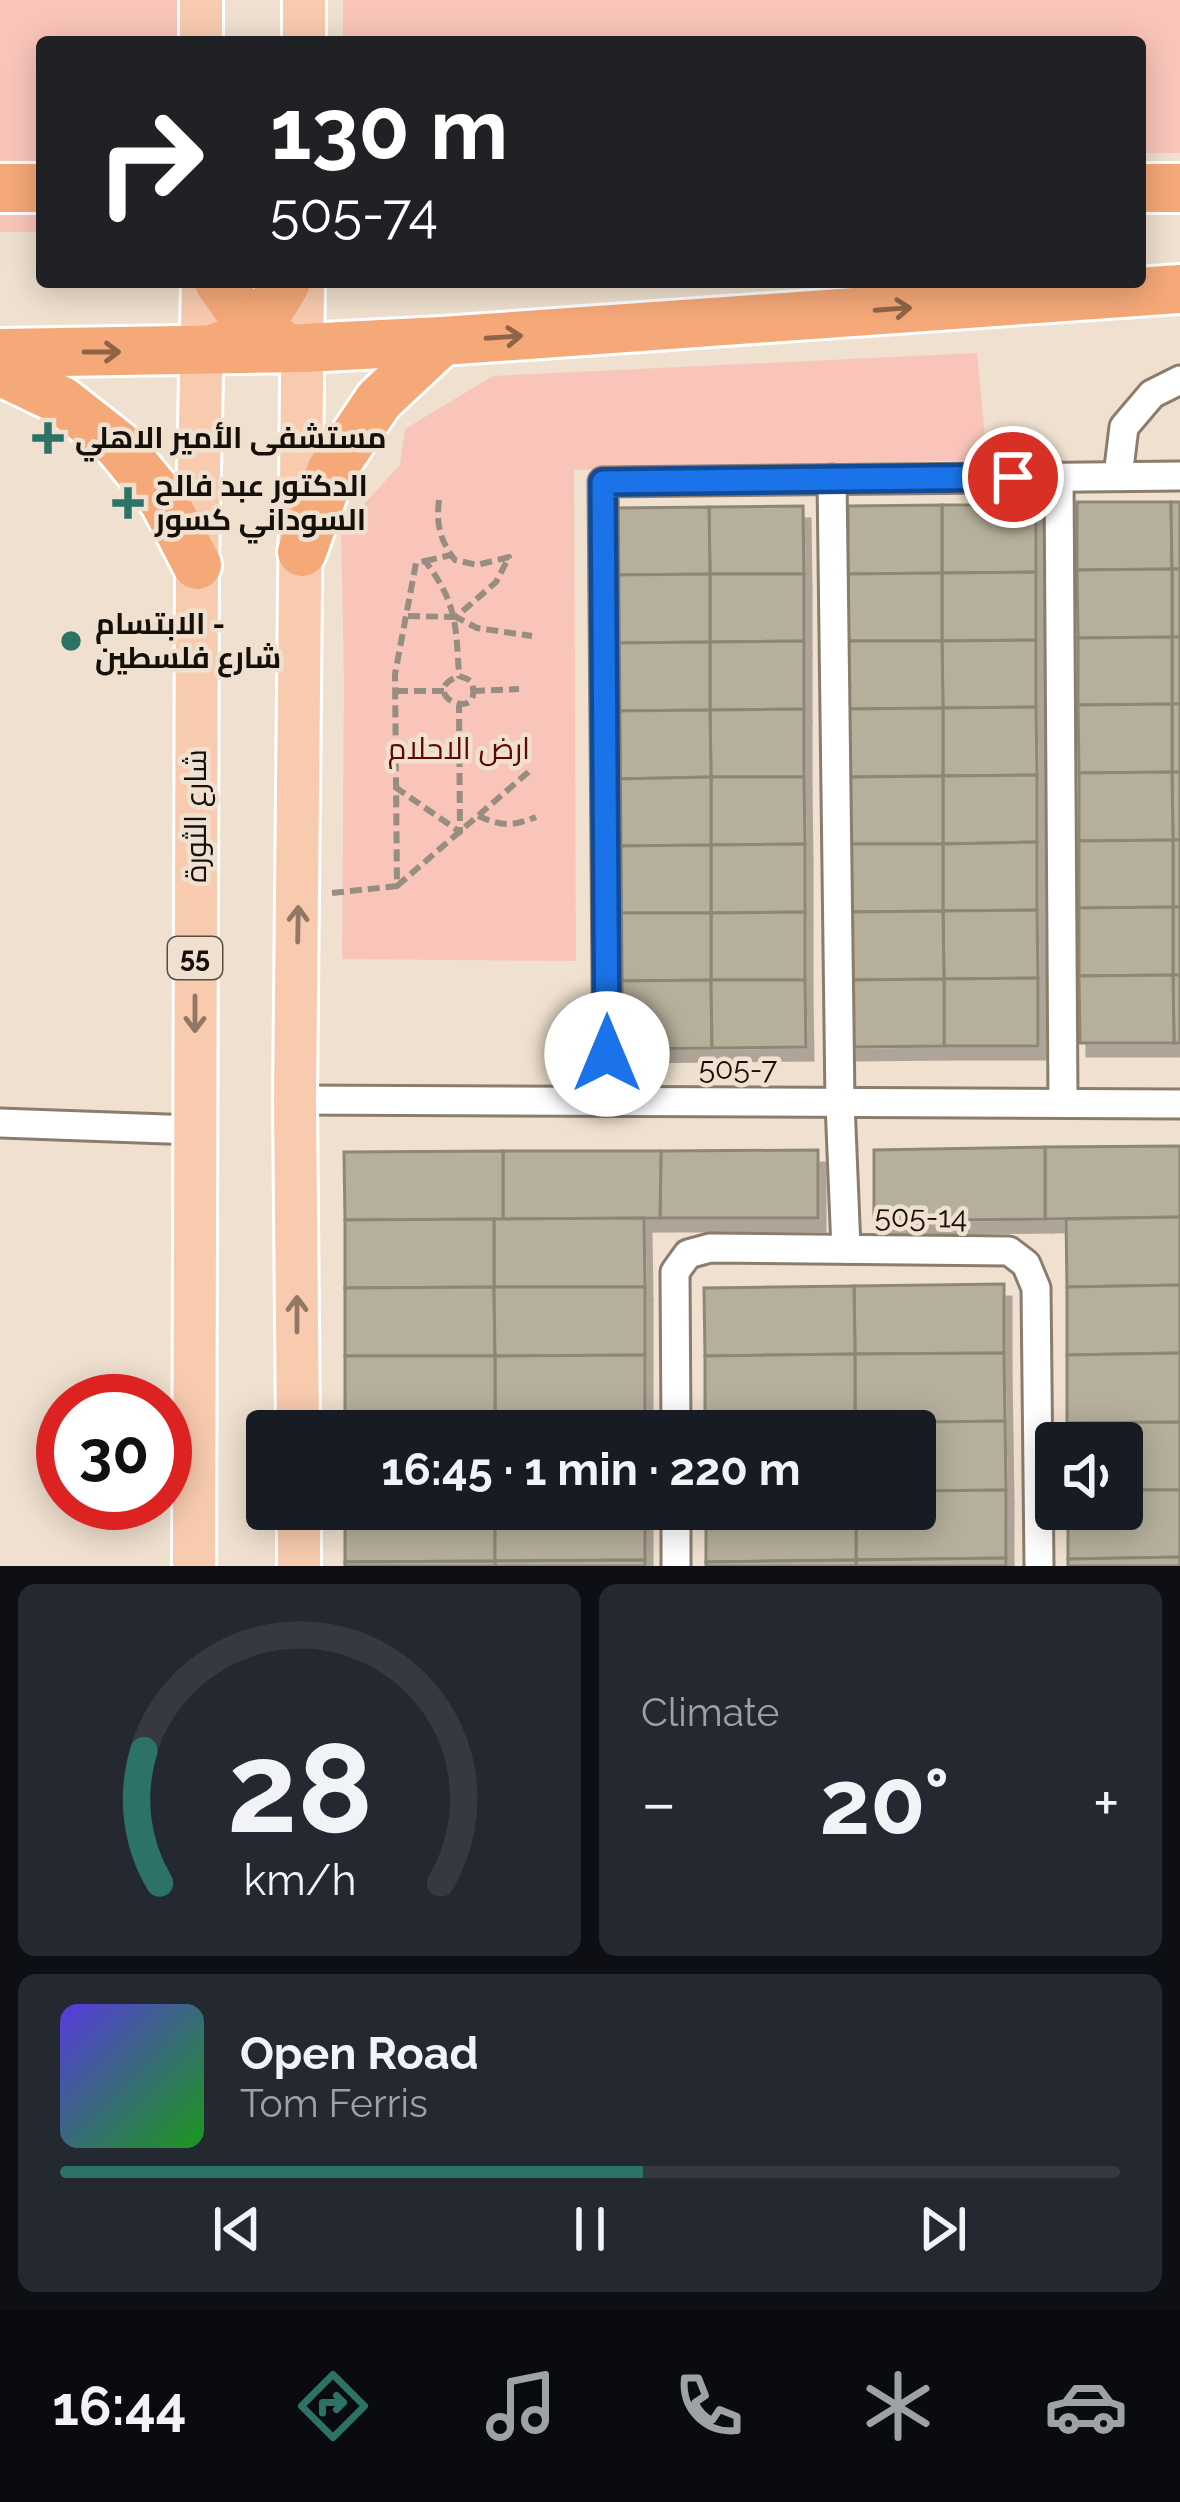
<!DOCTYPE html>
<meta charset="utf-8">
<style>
:root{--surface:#171b24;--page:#242831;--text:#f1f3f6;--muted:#9ea1a6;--line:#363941;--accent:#2d7267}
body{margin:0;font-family:Raleway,Cairo,sans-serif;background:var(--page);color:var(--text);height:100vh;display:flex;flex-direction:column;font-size:45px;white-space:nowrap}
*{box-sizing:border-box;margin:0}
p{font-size:39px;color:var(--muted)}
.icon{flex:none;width:66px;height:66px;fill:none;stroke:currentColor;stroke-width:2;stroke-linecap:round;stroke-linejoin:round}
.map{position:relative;height:1566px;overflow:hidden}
.sheet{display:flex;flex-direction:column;gap:18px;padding:18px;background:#0d0f14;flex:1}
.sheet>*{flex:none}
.top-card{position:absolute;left:36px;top:36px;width:1110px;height:252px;border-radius:12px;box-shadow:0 6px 30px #0003;background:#202124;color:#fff;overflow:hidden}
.fabs{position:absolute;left:1035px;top:1422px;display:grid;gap:24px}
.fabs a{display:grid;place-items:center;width:108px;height:108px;border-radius:12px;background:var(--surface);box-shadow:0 6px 30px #0003;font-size:60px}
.speed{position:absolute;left:36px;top:1374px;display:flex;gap:24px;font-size:60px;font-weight:700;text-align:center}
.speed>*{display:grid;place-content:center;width:156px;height:156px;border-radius:50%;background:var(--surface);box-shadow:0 6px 30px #0003;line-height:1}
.speed .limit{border:18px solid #d22;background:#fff;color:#111}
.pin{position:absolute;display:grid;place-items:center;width:102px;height:102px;color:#fff;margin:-51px;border:6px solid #fff;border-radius:50%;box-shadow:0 3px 12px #0007}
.me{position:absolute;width:132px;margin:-66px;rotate:0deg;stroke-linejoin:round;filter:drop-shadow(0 0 9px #0008)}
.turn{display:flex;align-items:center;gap:42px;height:252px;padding:0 36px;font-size:54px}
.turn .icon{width:156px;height:156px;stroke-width:2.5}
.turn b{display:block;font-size:84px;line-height:102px}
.big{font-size:90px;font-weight:700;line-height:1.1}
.sheet .card{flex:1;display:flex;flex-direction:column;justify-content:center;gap:18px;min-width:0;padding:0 42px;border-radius:18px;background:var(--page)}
.sheet .dial{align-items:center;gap:0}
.dial svg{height:312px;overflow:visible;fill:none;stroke:var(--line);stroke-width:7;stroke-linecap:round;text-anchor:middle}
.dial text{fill:var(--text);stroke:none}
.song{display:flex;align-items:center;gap:36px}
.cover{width:144px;height:144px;border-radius:18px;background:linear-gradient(135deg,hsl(250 70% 55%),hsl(120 70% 35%))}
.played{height:12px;border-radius:6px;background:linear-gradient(90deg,var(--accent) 55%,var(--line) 55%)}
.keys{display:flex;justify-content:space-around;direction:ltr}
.heat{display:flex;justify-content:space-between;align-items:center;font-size:66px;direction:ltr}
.sheet .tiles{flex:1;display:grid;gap:18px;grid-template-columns:1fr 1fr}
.card:last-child{grid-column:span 2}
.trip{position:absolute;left:246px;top:1410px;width:690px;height:120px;border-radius:12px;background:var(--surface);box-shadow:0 6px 30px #0003;font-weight:700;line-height:120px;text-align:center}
.dock{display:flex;height:192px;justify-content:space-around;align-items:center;background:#090b0e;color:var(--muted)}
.dock .icon{width:84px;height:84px}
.dock .active{color:var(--accent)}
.dock b{font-size:54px;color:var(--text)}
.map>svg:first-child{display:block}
</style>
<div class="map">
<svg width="1180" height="1566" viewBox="0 0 1180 1566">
<defs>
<filter id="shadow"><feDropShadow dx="7" dy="13" stdDeviation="0" flood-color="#0004"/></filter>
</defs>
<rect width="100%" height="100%" fill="#efe0cf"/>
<g fill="#f9c5ba">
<polygon points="0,0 182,0 182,42 42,42 42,232 0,232"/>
<polygon points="343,0 1180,0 1180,153 1140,153 1140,42 343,42"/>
<polygon points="977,353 987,460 574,470 576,961 342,959 344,679 341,529 400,465 405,429 493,376"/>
</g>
<g fill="#b5af9b" stroke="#8d8875" stroke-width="3" filter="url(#shadow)">
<polygon points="1077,502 1171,502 1172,569 1077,570"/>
<polygon points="1171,502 1180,502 1180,569 1172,569"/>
<polygon points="942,505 1036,505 1036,572 942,573"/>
<polygon points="942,505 942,573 848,574 848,506"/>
<polygon points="803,506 804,574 710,574 709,507"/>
<polygon points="709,507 710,574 615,575 615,508"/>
<rect x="1172" y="569" width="8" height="68"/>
<polygon points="1172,569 1172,637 1078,638 1077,570"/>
<polygon points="1036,572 1036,640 942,641 942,573"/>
<polygon points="942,573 942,641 848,641 848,574"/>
<polygon points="710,574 804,574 804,641 710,642"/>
<polygon points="710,574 710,642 616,643 615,575"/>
<rect x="1172" y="637" width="8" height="67"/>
<polygon points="1172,637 1172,704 1078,705 1078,638"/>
<polygon points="1036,640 1036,707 943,708 942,641"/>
<polygon points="804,641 804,709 710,710 710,642"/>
<polygon points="848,641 942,641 943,708 849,709"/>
<polygon points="710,642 710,710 616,711 616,643"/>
<rect x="1172" y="704" width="8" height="68"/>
<polygon points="1172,704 1172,772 1079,773 1078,705"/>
<polygon points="1036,707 1037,775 943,776 943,708"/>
<polygon points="943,708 943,776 849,777 849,709"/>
<polygon points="804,709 804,777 711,777 710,710"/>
<polygon points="710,710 711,777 617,779 616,711"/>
<polygon points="1172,772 1180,772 1180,840 1173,840"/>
<polygon points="1172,772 1173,840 1079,841 1079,773"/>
<polygon points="1037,775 1037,842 943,844 943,776"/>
<polygon points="943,776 943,844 849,844 849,777"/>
<polygon points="711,777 804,777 805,844 711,845"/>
<polygon points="711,777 711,845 617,846 617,779"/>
<rect x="1173" y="840" width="7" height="67"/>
<polygon points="1173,840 1173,907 1079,908 1079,841"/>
<polygon points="1037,842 1037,910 943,911 943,844"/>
<polygon points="805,844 805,912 711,913 711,845"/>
<polygon points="849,844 943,844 943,911 850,912"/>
<polygon points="711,845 711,913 617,913 617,846"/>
<rect x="1173" y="907" width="7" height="68"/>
<polygon points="1173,907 1173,975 1079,976 1079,908"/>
<polygon points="1037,910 1038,978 944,979 943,911"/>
<polygon points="943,911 944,979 850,980 850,912"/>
<polygon points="805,912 805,980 711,980 711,913"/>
<polygon points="617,913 711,913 711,980 618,981"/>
<polygon points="1173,975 1180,975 1180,1043 1174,1043"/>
<polygon points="1173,975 1174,1043 1080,1043 1079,976"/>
<polygon points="1038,978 1038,1046 944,1046 944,979"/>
<polygon points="944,979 944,1046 850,1047 850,980"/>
<polygon points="711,980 712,1048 618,1049 618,981"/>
<polygon points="711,980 805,980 806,1047 712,1048"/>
<polygon points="1180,1146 1180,1217 1045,1219 1045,1147"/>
<polygon points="1045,1147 1045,1219 874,1221 874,1150"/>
<polygon points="818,1150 818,1218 660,1218 661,1151"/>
<polygon points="503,1151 661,1151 660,1218 503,1219"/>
<polygon points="503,1151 503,1219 345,1220 344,1152"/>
<polygon points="1180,1217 1180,1285 1067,1287 1066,1219"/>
<polygon points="644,1218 645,1287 494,1287 494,1219"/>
<polygon points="494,1219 494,1287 345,1288 345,1220"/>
<polygon points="1004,1284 1004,1353 855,1354 854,1286"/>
<polygon points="1180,1285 1180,1353 1067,1355 1067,1287"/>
<polygon points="854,1286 855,1354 705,1356 704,1288"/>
<polygon points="494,1287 495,1356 345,1356 345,1288"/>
<polygon points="494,1287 645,1287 645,1355 495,1356"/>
<polygon points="1004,1353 1005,1421 855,1423 855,1354"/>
<polygon points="1180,1353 1180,1422 1067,1423 1067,1355"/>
<polygon points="855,1354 855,1423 705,1425 705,1356"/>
<polygon points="645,1355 645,1423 495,1424 495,1356"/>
<polygon points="345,1356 495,1356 495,1424 345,1425"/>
<polygon points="1005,1421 1006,1490 915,1491 915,1431 855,1431 855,1423"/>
<polygon points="1180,1422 1180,1490 1122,1490 1122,1443 1068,1443 1067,1423"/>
<polygon points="645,1423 645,1431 495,1431 495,1424"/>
<polygon points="855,1423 855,1431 705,1431 705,1425"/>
<polygon points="495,1424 495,1431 345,1431 345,1425"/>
<polygon points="1006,1490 1006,1558 856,1560 856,1509 915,1509 915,1491"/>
<polygon points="1122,1490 1180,1490 1180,1557 1068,1559 1068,1509 1122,1509"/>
<polygon points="345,1509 495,1509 495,1561 345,1562"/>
<polygon points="495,1509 645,1509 645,1560 495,1561"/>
<polygon points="706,1509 856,1509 856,1560 706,1562"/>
<polygon points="1180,1557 1180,1566 1068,1566 1068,1559"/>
<polygon points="1006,1558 1006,1566 856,1566 856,1560"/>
<polygon points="645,1560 645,1566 495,1566 495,1561"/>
<polygon points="856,1560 856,1566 706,1566 706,1562"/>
<polygon points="495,1561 495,1566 345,1566 345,1562"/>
</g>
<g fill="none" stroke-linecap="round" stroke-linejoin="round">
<defs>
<g id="street">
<polyline points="1118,476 1124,427 1152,394 1180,380"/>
<polyline points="1059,477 1063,1103"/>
<polyline points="832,479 840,1103 846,1249"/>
<polyline points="295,1100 1180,1104"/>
<polyline points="608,1101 603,482 1180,476"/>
<polyline points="0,1123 194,1130"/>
<polyline points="676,1431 675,1272 688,1254 710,1248 1009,1251 1026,1264 1036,1288 1039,1566"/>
<polyline points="676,1509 676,1566"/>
</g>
<g id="primary">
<polyline points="201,0 201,42"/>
<polyline points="304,42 304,0"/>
<polyline points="298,1431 295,1100 303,282"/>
<polyline points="299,1509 299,1566"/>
<polyline points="194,1566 197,565 203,282"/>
</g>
<g id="highway">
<polyline points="0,188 42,188"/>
<polyline points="1140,188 1180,188"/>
<polyline points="219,282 249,324 282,344"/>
<path d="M 214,348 C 250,338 269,315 286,282"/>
<polyline points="0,353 303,348 442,341 1180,289"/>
<polyline points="0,371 62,401 118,445 164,501 197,565"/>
<polyline points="302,552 331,471 379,400 442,341"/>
</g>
</defs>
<use href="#street" stroke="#8a7d6d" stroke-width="33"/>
<use href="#primary" stroke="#fff" stroke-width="48"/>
<use href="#highway" stroke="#fff" stroke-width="54"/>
<g stroke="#988d81" stroke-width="6" stroke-dasharray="12 6" stroke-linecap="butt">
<path d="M 439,500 C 436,524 440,541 455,560 L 477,565 L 509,557 L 496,582 L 456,617 L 477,628 L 532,636"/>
<polyline points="425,561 451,555"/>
<polyline points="408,616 456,617"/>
<polyline points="396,691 445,691"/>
<polyline points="473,691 519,689"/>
<polyline points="395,787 460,832 459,706"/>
<path d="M 478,816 C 503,826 510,827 536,817"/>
<polyline points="397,886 533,768"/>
<path d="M 332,893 L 397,886 L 395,674 L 416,563 L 425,561 C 457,603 456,625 459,676 C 467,679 472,679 473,688 C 478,723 416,692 459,676"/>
</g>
<use href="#street" stroke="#fff" stroke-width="27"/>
<use href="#primary" stroke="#f9cbae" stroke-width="42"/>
<use href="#highway" stroke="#f5a878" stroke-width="48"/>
</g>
<defs><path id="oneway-shaft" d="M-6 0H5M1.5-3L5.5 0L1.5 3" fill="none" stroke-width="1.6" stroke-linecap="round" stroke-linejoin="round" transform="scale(3)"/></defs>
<g stroke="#906446">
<use href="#oneway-shaft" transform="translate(893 309) rotate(-4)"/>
<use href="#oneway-shaft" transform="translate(504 337) rotate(-4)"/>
<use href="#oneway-shaft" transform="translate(102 352)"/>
</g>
<g stroke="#927764">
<use href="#oneway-shaft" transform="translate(298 924) rotate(-89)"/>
<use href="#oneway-shaft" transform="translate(195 1014) rotate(90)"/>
<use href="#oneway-shaft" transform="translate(297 1314) rotate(-90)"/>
</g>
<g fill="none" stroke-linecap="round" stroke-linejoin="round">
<defs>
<polyline id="route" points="607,1054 603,482 1013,477"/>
</defs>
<use href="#route" stroke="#114b97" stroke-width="30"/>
<use href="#route" stroke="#1a73e8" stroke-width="21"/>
</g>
<g fill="#2d7267" stroke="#efe0cf" stroke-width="4.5">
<path d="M42 420h12v12h12v12h-12v12h-12v-12h-12v-12h12z"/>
<path d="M122 485h12v12h12v12h-12v12h-12v-12h-12v-12h12z"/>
<circle cx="71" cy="641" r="12"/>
</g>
<g text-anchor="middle" stroke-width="9" stroke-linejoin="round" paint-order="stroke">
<rect fill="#efe0cf" stroke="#564e45" stroke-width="3" x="168" y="937" width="54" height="42" rx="9"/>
<g font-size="27" font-weight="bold" fill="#15100a">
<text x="195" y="967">55</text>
</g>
<g font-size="30" font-weight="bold" fill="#15100a" stroke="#efe0cf" text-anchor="start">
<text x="75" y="448">مستشفى الأمير الاهلي</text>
<text x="155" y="496">الدكتور عبد فالح<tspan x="155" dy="34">السوداني كسور</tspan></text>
<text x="95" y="634">الابتسام -<tspan x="95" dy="34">شارع فلسطين</tspan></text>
</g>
<g font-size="30" fill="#610600" stroke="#efe0cf">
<text x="459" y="759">ارض الاحلام</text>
</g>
<g font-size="30" fill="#15100a" stroke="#efe0cf">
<text transform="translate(196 816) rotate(-90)" y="10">شارع الثورة</text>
<text x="738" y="1079">505-7</text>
<text transform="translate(921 1217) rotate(1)" y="10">505-14</text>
</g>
</g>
</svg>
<div class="fabs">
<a><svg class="icon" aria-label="sound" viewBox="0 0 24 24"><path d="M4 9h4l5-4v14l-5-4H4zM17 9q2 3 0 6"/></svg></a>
</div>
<div class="speed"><div class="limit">30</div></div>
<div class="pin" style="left:1013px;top:477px;background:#d93025"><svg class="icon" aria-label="arrive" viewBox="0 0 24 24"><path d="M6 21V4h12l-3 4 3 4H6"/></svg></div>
<svg class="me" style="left:607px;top:1054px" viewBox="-20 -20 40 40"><circle r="19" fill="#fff"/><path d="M0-13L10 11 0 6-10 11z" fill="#1a73e8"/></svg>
<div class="trip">16:45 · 1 min · 220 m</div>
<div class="top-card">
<div class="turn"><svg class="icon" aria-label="right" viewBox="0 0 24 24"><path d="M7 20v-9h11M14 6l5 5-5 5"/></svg><div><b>130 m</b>505-74</div></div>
</div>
</div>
<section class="sheet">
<div class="tiles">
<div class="card dial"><svg viewBox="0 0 100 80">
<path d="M14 69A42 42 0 1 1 86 69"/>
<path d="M14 69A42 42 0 0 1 10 35" stroke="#2d7267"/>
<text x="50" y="56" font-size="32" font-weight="700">28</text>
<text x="50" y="72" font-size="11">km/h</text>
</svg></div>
<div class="card"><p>Climate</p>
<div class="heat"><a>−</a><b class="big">20°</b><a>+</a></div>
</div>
<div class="card">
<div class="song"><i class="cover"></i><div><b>Open Road</b><p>Tom Ferris</p></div></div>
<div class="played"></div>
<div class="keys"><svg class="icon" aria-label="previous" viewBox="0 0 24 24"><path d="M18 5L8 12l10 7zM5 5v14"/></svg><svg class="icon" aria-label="pause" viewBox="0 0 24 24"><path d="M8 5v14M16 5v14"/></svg><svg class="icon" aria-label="next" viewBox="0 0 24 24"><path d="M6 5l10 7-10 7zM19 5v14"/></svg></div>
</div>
</div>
</section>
<nav class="dock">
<b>16:44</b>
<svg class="icon active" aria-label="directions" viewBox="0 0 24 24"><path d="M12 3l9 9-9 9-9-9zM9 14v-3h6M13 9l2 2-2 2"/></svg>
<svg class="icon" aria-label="music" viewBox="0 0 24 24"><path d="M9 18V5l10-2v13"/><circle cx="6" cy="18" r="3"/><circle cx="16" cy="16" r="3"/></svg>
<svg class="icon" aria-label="phone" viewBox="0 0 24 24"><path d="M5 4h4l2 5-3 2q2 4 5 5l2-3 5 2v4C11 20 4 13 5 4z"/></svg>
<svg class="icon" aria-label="climate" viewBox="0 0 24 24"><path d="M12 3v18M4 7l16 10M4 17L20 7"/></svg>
<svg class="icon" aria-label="car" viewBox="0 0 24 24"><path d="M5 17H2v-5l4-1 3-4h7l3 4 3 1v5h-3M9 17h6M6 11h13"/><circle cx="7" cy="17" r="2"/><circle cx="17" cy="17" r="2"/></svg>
</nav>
